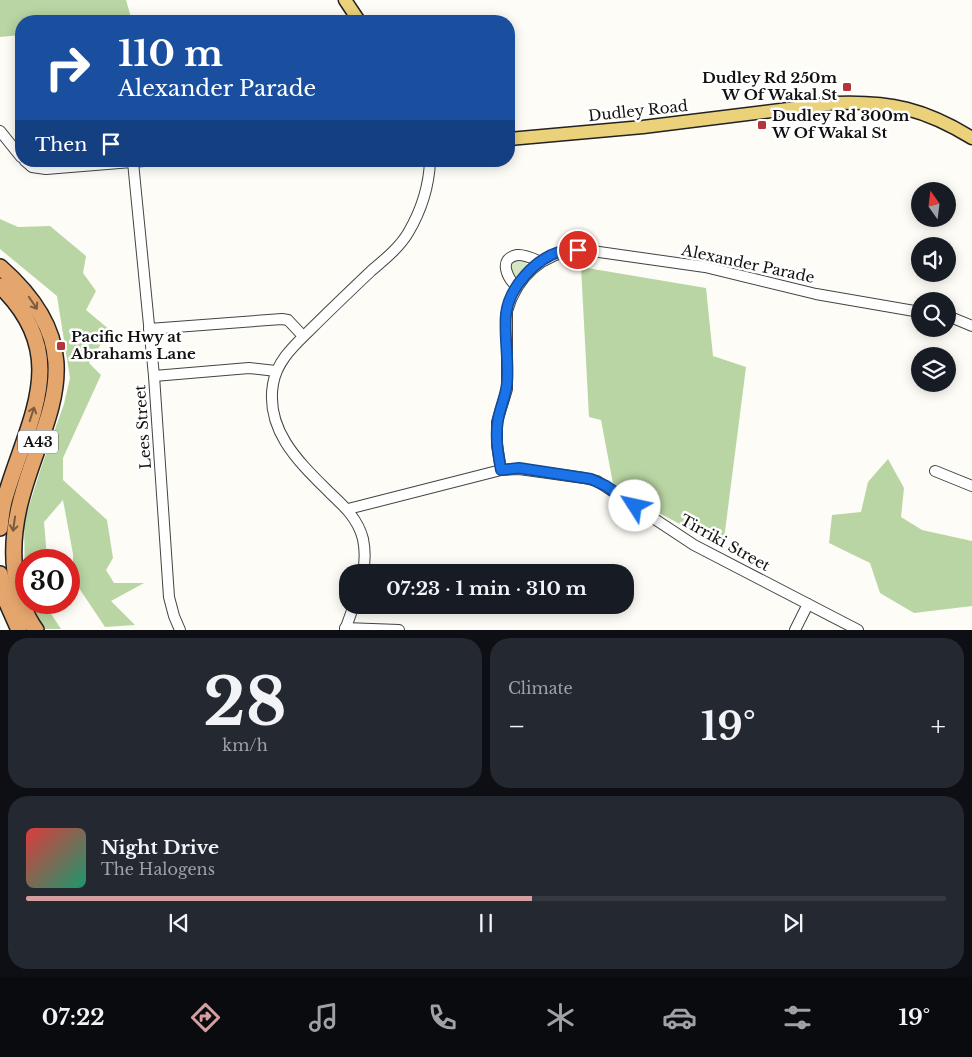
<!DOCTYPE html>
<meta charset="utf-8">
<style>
:root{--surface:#171b24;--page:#242831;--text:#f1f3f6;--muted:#9ea1a6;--line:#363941;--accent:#d59ea1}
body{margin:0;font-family:"Libre Baskerville",serif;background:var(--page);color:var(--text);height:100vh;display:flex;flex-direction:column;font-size:19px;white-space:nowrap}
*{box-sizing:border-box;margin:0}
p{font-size:16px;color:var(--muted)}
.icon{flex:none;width:28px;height:28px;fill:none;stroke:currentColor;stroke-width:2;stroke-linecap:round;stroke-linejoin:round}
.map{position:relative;height:630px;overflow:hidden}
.drawer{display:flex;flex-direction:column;gap:8px;padding:8px;background:#0d0f14;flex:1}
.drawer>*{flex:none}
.top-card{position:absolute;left:15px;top:15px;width:500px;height:152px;border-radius:20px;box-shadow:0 2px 12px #0003;background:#1a4fa0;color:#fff;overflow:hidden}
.needle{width:32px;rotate:346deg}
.fabs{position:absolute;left:911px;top:182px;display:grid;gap:10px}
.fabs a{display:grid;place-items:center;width:45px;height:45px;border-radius:50%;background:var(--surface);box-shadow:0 2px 12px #0003;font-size:25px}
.speed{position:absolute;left:15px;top:549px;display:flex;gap:10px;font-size:25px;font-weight:700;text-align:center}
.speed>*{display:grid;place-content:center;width:65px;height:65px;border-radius:50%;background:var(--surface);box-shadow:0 2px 12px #0003;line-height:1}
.speed .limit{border:8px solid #d22;background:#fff;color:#111}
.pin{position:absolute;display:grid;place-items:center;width:42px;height:42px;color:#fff;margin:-21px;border:2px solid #fff;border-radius:50%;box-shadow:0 1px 5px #0007}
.me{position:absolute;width:55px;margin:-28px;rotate:305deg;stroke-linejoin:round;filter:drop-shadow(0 0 4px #0008)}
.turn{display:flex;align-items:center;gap:18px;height:105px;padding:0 20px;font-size:22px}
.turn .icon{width:65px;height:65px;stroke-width:2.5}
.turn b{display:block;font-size:35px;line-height:42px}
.then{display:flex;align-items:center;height:48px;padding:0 20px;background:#0003;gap:10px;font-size:19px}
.big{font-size:38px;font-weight:700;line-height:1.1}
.drawer .tile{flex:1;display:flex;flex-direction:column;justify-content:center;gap:8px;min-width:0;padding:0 18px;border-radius:20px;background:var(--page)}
.drawer .dial{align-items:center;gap:0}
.dial b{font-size:65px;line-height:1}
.song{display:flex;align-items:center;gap:15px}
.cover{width:60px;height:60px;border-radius:8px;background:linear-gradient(135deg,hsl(0 70% 55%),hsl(160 70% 35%))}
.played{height:5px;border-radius:2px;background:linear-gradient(90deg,var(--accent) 55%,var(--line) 55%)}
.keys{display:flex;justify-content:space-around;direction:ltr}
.heat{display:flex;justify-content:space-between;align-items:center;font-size:28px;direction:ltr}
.drawer .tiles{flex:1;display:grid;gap:8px;grid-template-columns:1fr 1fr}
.tile:last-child{grid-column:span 2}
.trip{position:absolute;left:339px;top:564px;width:295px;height:50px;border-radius:20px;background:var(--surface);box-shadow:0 2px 12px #0003;font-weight:700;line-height:50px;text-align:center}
.dock{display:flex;height:80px;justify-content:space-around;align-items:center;background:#090b0e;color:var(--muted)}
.dock .icon{width:35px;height:35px}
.dock .on{color:var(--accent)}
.dock b{font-size:22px;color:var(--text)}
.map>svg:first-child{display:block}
</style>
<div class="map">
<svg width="972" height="630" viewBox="0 0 972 630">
<rect width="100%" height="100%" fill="#fefcf6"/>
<path fill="#d4e6c2" d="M 516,259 L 525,259 L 527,265 L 518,276 L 515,277 L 511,275 C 510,267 509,264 516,259 Z"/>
<g fill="#b8d5a3">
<polygon points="0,0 126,0 132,21 21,21 21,35 0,37"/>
<polygon points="0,219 18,227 50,226 86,256 83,273 96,291 86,310 110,330 89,363 101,375 63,458 63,480 107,520 113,558 106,570 114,583 144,583 111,601 135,625 105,627 73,579 73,554 63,500 44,522 47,557 63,560 26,560 26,584 25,579 24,522 41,468 64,404 70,378 57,296 0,249"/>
<polygon points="581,267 706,288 713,356 746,367 723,547 614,489 601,420 589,417"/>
<polygon points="888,459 904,488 901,517 922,530 972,541 972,606 914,613 880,593 870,563 829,543 832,515 861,512 868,482"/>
<polygon points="33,603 44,603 61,629 45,629 38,619"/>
</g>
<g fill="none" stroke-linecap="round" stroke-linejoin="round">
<defs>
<g id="minor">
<polyline points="0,131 21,157"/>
<polyline points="25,161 32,167 46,169 144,161"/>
<polyline points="133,162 154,376 169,597 174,616 180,630"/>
<path d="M 517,287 C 508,279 497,259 517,255 C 525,254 534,259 541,262"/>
<polyline points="948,316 972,326"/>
<polyline points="149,329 282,319 288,320 303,336"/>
<polyline points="154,376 249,368 276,371"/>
<path d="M 501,470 L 497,445 L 497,422 L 507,389 L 507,311 C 517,276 542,254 578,249 L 705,267 L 816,294 L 920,312"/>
<polyline points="935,471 972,486"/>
<polyline points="348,509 501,470 519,469 584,478 597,481 694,545 858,630"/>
<path d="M 363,572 C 365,562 365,549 363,539 C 358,519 344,506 330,493 C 300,463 265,431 273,384 C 277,360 295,345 311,329 C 331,309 351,290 371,271 C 384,260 399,248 408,233 C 421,211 429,186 430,161"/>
<polyline points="345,628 399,630"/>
<polyline points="345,630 354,605"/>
<polyline points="795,630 808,604"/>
</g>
<g id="major">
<polyline points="345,0 359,21"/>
<path d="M 509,139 L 643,127 L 836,103 C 890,101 925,109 972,138"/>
</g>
<g id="highway">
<path d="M 0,267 C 125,376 0,451 15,573 C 18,591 24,614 36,630"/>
<path d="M 0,286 C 73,356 28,419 5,498 C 2,507 1,518 0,528"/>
<polyline points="0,574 7,603 19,630"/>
</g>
</defs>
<use href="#minor" stroke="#444" stroke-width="12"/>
<use href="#major" stroke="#222" stroke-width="15"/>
<use href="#highway" stroke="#222" stroke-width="18"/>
<use href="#minor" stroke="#fff" stroke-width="10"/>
<use href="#major" stroke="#ead17a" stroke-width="12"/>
<use href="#highway" stroke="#e5a66d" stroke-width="15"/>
</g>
<defs><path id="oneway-shaft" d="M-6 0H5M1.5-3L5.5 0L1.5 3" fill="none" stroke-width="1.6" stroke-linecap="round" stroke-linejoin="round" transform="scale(1.25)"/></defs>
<g stroke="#7b5c3f">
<use href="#oneway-shaft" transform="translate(33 303) rotate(56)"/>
<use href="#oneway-shaft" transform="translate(32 414) rotate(-72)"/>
<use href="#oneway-shaft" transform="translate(14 524) rotate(98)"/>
</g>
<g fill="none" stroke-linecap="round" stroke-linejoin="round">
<defs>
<path id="route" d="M 578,250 C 573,250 567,250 562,251 C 536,258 509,287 506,314 C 504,337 509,360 507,383 C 506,396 500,407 498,420 C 495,437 498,453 501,470 L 519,468 L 591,479 L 606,486 L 635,506"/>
</defs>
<use href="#route" stroke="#114b97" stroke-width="12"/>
<use href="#route" stroke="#1a73e8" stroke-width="9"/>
</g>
<g fill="#b3373a" stroke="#fff" stroke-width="2">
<rect x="842" y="82" width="10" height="10" rx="2.5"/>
<rect x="757" y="120" width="10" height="10" rx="2.5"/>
<rect x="56" y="341" width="10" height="10" rx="2.5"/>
</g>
<g text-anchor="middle" stroke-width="5" stroke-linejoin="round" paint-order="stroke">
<rect fill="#fff" stroke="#585858" stroke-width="1" x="18" y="430.5" width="40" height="23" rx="4"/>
<g font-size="14" font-weight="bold" fill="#111">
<text x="38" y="447">A43</text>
</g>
<g font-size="15" font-weight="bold" fill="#111" stroke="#fff" text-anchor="start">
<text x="837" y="83" text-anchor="end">Dudley Rd 250m<tspan x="837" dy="17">W Of Wakal St</tspan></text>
<text x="772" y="121">Dudley Rd 300m<tspan x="772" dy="17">W Of Wakal St</tspan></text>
<text x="71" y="342">Pacific Hwy at<tspan x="71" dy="17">Abrahams Lane</tspan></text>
</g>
<g font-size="15" fill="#111" stroke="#fff">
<text transform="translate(638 111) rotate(-6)" y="5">Dudley Road</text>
<text transform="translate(748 264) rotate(12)" y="5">Alexander Parade</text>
<text transform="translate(143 427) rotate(-94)" y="5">Lees Street</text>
<text transform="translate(725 543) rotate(29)" y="5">Tirriki Street</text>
</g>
</g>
</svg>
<div class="fabs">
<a><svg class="needle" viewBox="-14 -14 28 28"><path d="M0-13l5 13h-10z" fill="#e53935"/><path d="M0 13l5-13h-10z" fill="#9ea1a6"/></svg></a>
<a><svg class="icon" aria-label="sound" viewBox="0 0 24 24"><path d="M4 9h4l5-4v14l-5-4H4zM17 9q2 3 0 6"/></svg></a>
<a><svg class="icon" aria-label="search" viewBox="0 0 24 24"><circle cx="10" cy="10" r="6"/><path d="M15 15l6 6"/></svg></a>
<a><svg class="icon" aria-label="layers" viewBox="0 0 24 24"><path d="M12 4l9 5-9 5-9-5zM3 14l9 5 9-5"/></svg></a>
</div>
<div class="speed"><div class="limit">30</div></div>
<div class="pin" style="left:578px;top:250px;background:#d93025"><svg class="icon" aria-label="arrive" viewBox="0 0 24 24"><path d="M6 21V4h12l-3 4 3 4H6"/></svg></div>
<svg class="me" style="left:635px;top:506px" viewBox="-20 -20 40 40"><circle r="19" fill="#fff"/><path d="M0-13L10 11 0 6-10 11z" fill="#1a73e8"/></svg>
<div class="trip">07:23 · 1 min · 310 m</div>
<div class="top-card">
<div class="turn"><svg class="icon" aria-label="right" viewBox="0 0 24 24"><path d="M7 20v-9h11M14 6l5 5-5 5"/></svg><div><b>110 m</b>Alexander Parade</div></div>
<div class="then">Then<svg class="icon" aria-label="arrive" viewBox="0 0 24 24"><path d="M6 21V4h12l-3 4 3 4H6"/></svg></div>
</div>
</div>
<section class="drawer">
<div class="tiles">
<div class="tile dial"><b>28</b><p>km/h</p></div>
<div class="tile"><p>Climate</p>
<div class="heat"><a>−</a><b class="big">19°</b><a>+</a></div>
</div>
<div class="tile">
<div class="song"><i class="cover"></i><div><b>Night Drive</b><p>The Halogens</p></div></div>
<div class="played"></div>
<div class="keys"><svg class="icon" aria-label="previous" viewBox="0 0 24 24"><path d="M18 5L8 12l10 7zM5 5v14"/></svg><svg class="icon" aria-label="pause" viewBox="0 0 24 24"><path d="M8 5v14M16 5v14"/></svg><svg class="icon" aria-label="next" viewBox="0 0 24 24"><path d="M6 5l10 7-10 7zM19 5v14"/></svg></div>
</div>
</div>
</section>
<nav class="dock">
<b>07:22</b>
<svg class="icon on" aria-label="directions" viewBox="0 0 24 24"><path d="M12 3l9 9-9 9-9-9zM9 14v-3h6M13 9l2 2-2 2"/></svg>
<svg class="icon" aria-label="music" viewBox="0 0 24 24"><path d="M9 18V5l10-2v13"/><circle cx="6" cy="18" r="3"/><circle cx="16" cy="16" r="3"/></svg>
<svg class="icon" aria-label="phone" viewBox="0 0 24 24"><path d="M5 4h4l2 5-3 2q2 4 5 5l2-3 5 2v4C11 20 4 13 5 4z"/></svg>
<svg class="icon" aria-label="climate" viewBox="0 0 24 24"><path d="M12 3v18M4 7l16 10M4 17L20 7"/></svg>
<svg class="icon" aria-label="car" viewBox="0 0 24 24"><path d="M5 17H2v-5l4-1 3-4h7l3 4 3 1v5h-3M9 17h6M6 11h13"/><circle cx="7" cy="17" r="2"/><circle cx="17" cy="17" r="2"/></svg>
<svg class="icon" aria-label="filters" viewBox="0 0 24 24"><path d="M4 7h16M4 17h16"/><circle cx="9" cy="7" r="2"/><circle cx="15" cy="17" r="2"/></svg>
<b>19°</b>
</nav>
